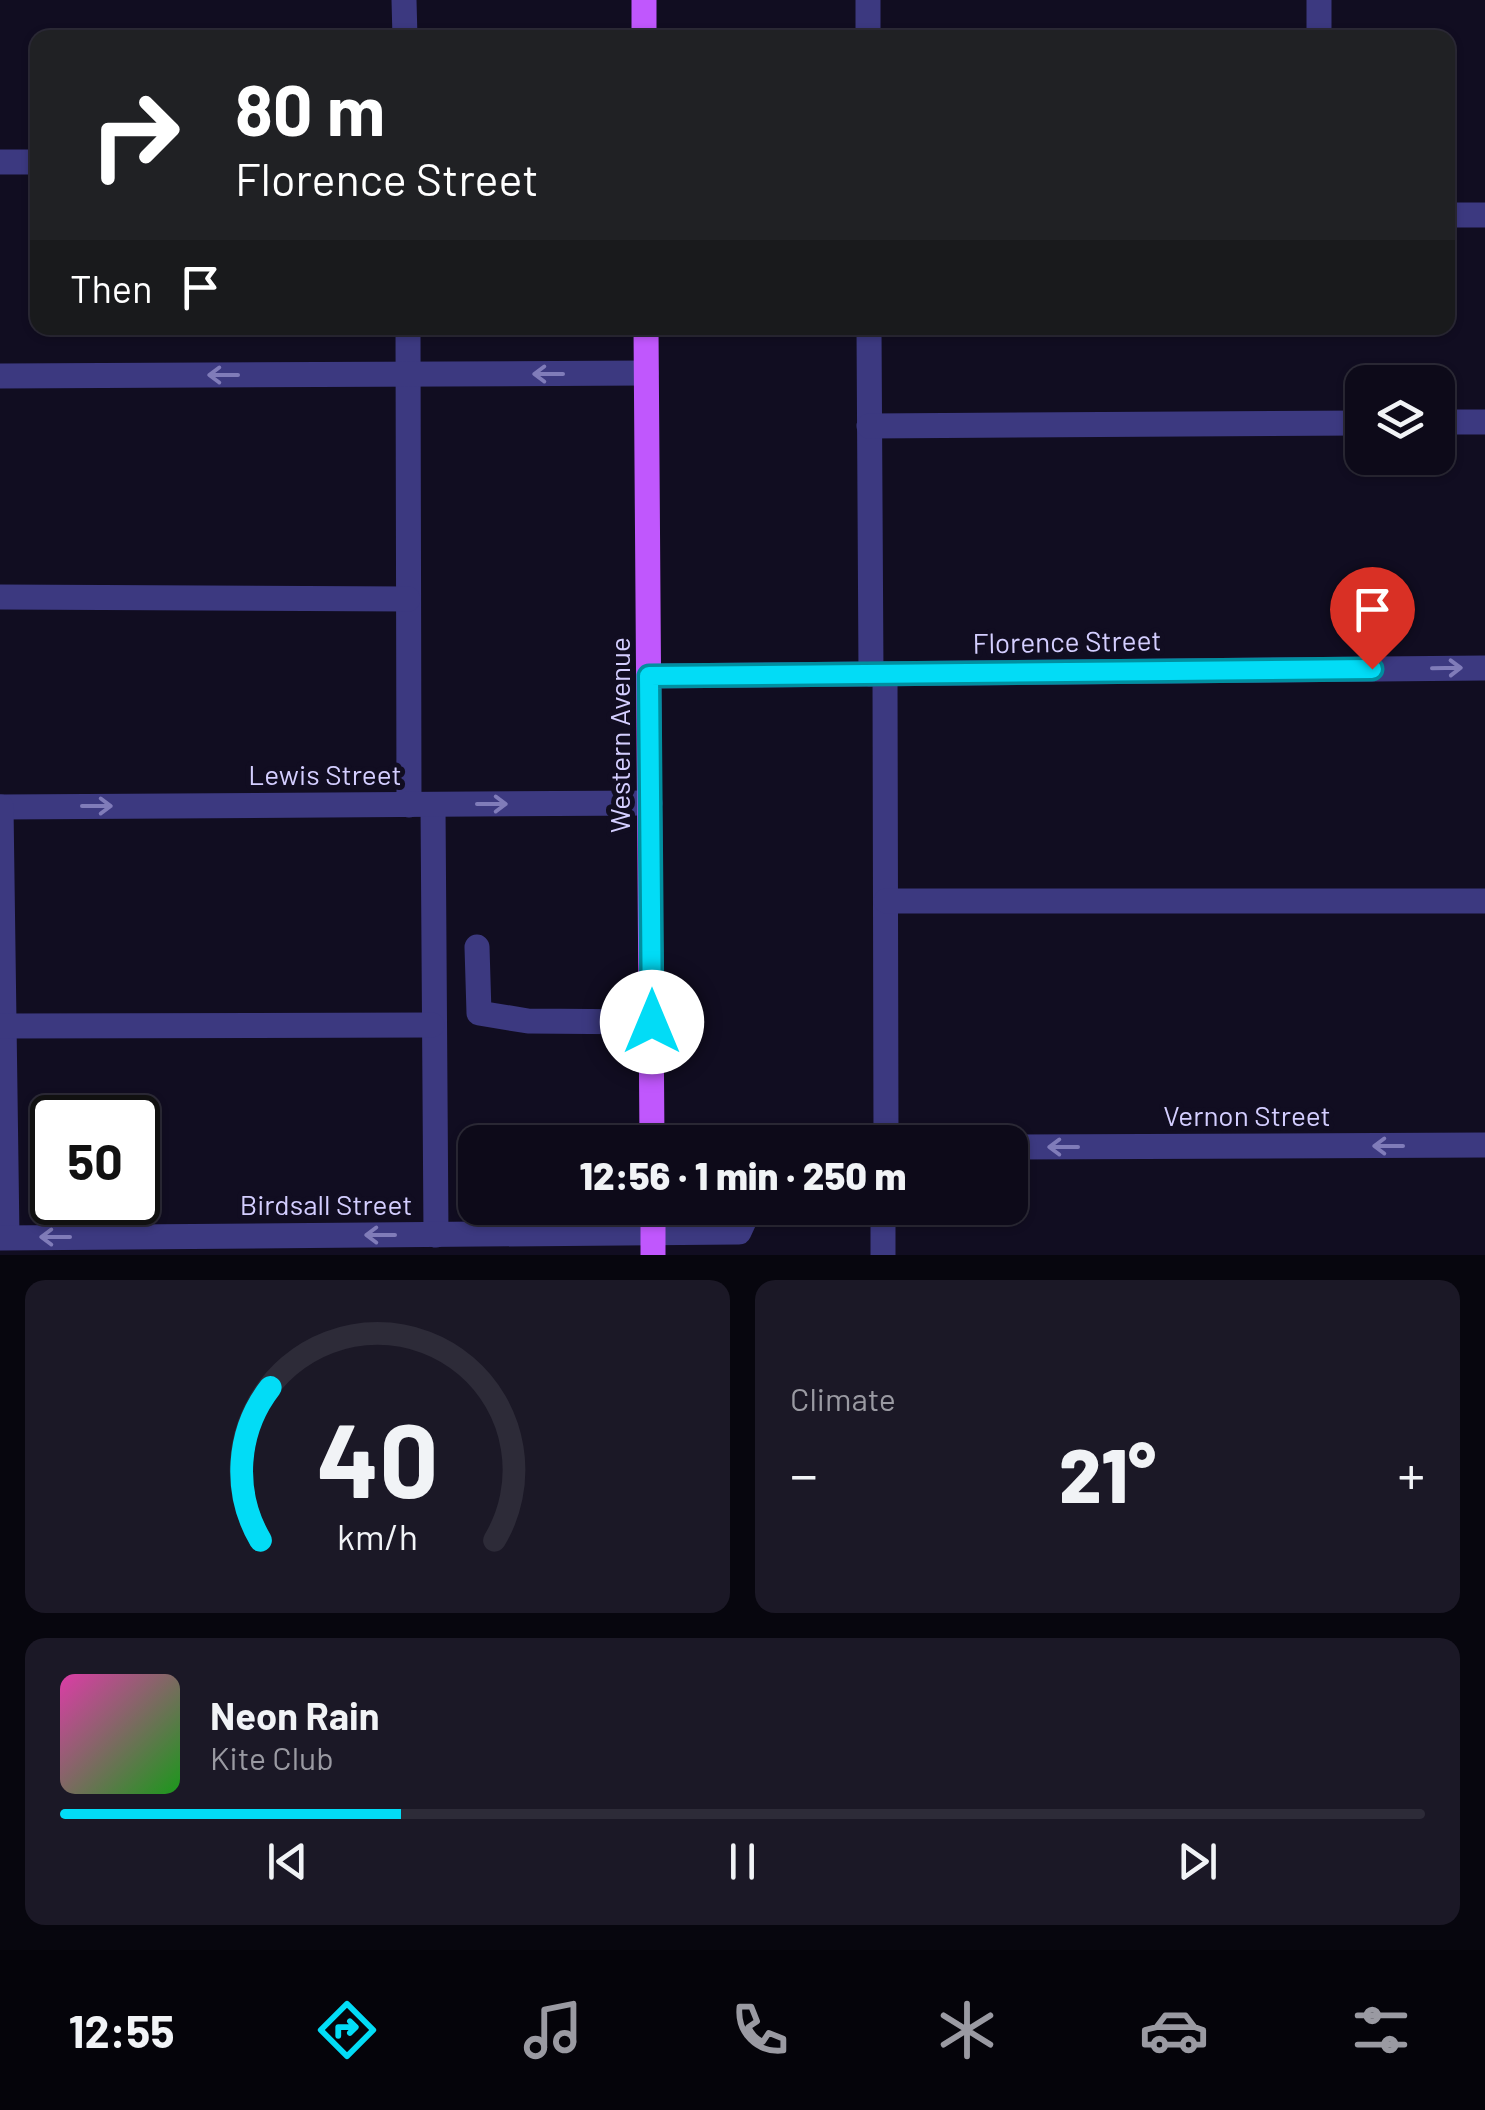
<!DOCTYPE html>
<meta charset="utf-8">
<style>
:root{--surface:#0d0a19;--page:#1b1826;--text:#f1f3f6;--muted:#9a9aa2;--line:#2d2b38;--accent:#02dcf6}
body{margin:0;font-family:Barlow,sans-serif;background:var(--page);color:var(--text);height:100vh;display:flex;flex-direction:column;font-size:38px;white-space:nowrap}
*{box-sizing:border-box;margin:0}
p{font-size:32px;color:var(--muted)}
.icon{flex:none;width:55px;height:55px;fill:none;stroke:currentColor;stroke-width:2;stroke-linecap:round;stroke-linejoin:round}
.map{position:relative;height:1255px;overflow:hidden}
.drawer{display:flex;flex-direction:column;gap:25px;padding:25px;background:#07060e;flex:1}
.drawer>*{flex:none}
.guide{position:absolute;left:30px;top:30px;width:1425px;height:305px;border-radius:20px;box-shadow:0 2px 8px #0004,0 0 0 2px var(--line);background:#202124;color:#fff;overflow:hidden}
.tools{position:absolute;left:1345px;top:365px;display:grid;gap:20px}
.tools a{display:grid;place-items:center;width:110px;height:110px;border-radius:20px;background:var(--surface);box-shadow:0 2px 8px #0004,0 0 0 2px var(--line);font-size:50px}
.speed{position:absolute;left:30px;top:1095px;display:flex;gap:20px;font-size:50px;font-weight:700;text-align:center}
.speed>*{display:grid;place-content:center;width:130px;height:130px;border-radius:50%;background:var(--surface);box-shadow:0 2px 8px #0004,0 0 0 2px var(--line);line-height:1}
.speed .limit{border:5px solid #111;border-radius:15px;background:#fff;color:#111}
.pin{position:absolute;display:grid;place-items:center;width:85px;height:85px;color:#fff;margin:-102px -42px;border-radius:50% 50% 50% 0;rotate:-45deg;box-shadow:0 0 10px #0007}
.pin .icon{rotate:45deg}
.me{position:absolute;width:110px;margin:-55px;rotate:0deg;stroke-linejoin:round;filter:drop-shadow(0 0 8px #0008)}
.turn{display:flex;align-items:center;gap:35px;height:210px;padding:0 40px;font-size:45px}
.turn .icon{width:130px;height:130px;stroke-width:2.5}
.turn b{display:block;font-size:70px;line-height:85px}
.then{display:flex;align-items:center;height:95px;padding:0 40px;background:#0003;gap:20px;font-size:38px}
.big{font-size:75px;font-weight:800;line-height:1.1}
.drawer .tile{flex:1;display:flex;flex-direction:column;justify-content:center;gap:15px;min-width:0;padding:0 35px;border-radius:20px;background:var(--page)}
.drawer .dial{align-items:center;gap:0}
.dial svg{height:260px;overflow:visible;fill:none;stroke:var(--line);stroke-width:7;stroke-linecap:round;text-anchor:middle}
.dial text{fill:var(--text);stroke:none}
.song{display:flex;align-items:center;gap:30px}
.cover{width:120px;height:120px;border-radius:15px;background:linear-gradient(135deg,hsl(320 70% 55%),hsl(120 70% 35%))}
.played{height:10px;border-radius:5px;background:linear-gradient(90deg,var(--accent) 25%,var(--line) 25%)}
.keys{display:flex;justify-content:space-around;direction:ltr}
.heat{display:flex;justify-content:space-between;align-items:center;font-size:55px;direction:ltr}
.drawer .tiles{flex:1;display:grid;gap:25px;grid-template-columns:1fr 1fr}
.tile:last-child{grid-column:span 2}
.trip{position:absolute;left:458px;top:1125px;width:570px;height:100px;border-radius:20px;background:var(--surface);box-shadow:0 2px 8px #0004,0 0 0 2px var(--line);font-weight:800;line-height:100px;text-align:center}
.menu{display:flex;height:160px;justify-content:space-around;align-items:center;background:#05040a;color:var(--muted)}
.menu .icon{width:70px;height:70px}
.menu .current{color:var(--accent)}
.menu b{font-size:45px;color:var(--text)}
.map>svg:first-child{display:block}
</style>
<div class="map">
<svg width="1485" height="1255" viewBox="0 0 1485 1255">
<rect width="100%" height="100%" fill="#110d21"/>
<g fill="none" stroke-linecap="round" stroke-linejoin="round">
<g stroke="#3c3980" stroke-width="25">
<polyline points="404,0 405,38"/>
<polyline points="868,0 868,38"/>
<polyline points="1319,0 1319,38"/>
<polyline points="0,162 38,162"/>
<polyline points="1448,215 1485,215"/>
<polyline points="408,328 409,805"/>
<polyline points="869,328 871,674"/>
<polyline points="0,376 646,373"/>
<polyline points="1438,422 1485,422"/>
<polyline points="869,426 1362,423"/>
<polyline points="0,597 408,599"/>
<polyline points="885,674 886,1142"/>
<polyline points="649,676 1485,668"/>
<polyline points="433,805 436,1235"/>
<polyline points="0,807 650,803"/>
<polyline points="1,807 7,1237"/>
<polyline points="886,901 1485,901"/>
<polyline points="477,947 479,1013 528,1021 652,1022"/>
<polyline points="4,1026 432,1025"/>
<polyline points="1010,1147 1485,1145"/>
<polyline points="870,1208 883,1215 883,1255"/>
<polyline points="0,1238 739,1232 750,1208"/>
</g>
<g stroke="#c057fd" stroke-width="25">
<polyline points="644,0 644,38"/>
<polyline points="646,328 652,1142"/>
<polyline points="653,1208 653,1255"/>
</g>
</g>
<defs><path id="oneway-shaft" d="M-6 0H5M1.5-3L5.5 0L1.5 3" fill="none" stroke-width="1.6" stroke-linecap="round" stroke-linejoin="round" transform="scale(2.5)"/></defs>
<g stroke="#807cb9">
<use href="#oneway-shaft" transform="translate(548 374) rotate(180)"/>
<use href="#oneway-shaft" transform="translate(223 375) rotate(180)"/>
<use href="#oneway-shaft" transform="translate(1447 668) rotate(-1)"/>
<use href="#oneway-shaft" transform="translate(492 804)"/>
<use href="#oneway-shaft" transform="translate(97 806)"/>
<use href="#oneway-shaft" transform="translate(1388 1146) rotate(180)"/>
<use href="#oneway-shaft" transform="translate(1063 1147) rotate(180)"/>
<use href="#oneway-shaft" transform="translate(380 1235) rotate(180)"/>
<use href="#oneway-shaft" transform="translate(55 1237) rotate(180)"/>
</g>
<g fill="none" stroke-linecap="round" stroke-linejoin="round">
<defs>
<polyline id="route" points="652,1022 649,676 1372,669"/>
</defs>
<use href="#route" stroke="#018fa0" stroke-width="25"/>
<use href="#route" stroke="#02dcf6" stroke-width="18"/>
</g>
<g text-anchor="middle" stroke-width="10" stroke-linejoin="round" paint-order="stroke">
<g font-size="28" fill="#d4ceff" stroke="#110d21">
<text transform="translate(1067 642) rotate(-1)" y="10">Florence Street</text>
<text transform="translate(620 735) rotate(-90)" y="10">Western Avenue</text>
<text x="325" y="785">Lewis Street</text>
<text x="1247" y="1126">Vernon Street</text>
<text x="326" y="1215">Birdsall Street</text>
</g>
</g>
</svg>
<div class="tools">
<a><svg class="icon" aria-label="layers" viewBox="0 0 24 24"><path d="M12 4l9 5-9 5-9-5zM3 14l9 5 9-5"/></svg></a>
</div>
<div class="speed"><div class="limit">50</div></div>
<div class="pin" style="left:1372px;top:669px;background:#d93025"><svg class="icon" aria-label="arrive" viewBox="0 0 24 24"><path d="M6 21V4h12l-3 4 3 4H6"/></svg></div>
<svg class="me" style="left:652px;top:1022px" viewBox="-20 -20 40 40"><circle r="19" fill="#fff"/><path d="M0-13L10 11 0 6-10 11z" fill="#02dcf6"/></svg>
<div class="trip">12:56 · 1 min · 250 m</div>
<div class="guide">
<div class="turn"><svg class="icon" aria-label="right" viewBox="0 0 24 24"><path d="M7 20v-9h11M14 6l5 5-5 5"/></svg><div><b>80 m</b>Florence Street</div></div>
<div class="then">Then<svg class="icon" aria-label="arrive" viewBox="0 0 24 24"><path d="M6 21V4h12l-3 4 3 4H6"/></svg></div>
</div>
</div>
<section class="drawer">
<div class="tiles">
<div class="tile dial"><svg viewBox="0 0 100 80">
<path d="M14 69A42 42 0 1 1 86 69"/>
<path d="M14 69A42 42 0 0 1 17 22" stroke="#02dcf6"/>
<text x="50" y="56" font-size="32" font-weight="700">40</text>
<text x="50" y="72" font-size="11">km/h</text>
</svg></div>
<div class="tile"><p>Climate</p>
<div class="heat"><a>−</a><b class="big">21°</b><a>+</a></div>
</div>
<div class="tile">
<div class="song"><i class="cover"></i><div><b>Neon Rain</b><p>Kite Club</p></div></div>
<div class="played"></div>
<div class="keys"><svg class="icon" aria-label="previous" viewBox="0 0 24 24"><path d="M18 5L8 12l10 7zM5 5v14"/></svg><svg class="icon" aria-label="pause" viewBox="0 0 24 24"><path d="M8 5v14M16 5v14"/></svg><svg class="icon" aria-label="next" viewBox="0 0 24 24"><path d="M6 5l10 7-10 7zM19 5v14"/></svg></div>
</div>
</div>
</section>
<nav class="menu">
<b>12:55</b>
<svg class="icon current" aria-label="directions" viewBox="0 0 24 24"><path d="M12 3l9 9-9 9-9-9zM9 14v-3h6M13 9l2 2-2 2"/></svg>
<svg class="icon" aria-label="music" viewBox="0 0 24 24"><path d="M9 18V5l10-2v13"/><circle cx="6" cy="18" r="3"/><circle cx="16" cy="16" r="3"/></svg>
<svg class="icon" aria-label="phone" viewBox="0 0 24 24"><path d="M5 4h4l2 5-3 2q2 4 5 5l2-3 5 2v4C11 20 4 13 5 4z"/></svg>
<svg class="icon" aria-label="climate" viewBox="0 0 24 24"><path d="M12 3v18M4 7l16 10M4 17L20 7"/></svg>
<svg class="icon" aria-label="car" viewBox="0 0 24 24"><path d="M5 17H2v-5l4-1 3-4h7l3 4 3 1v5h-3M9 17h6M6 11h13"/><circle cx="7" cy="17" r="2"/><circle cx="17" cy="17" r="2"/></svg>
<svg class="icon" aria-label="filters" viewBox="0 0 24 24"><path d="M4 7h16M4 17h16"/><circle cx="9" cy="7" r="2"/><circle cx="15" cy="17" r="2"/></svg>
</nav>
